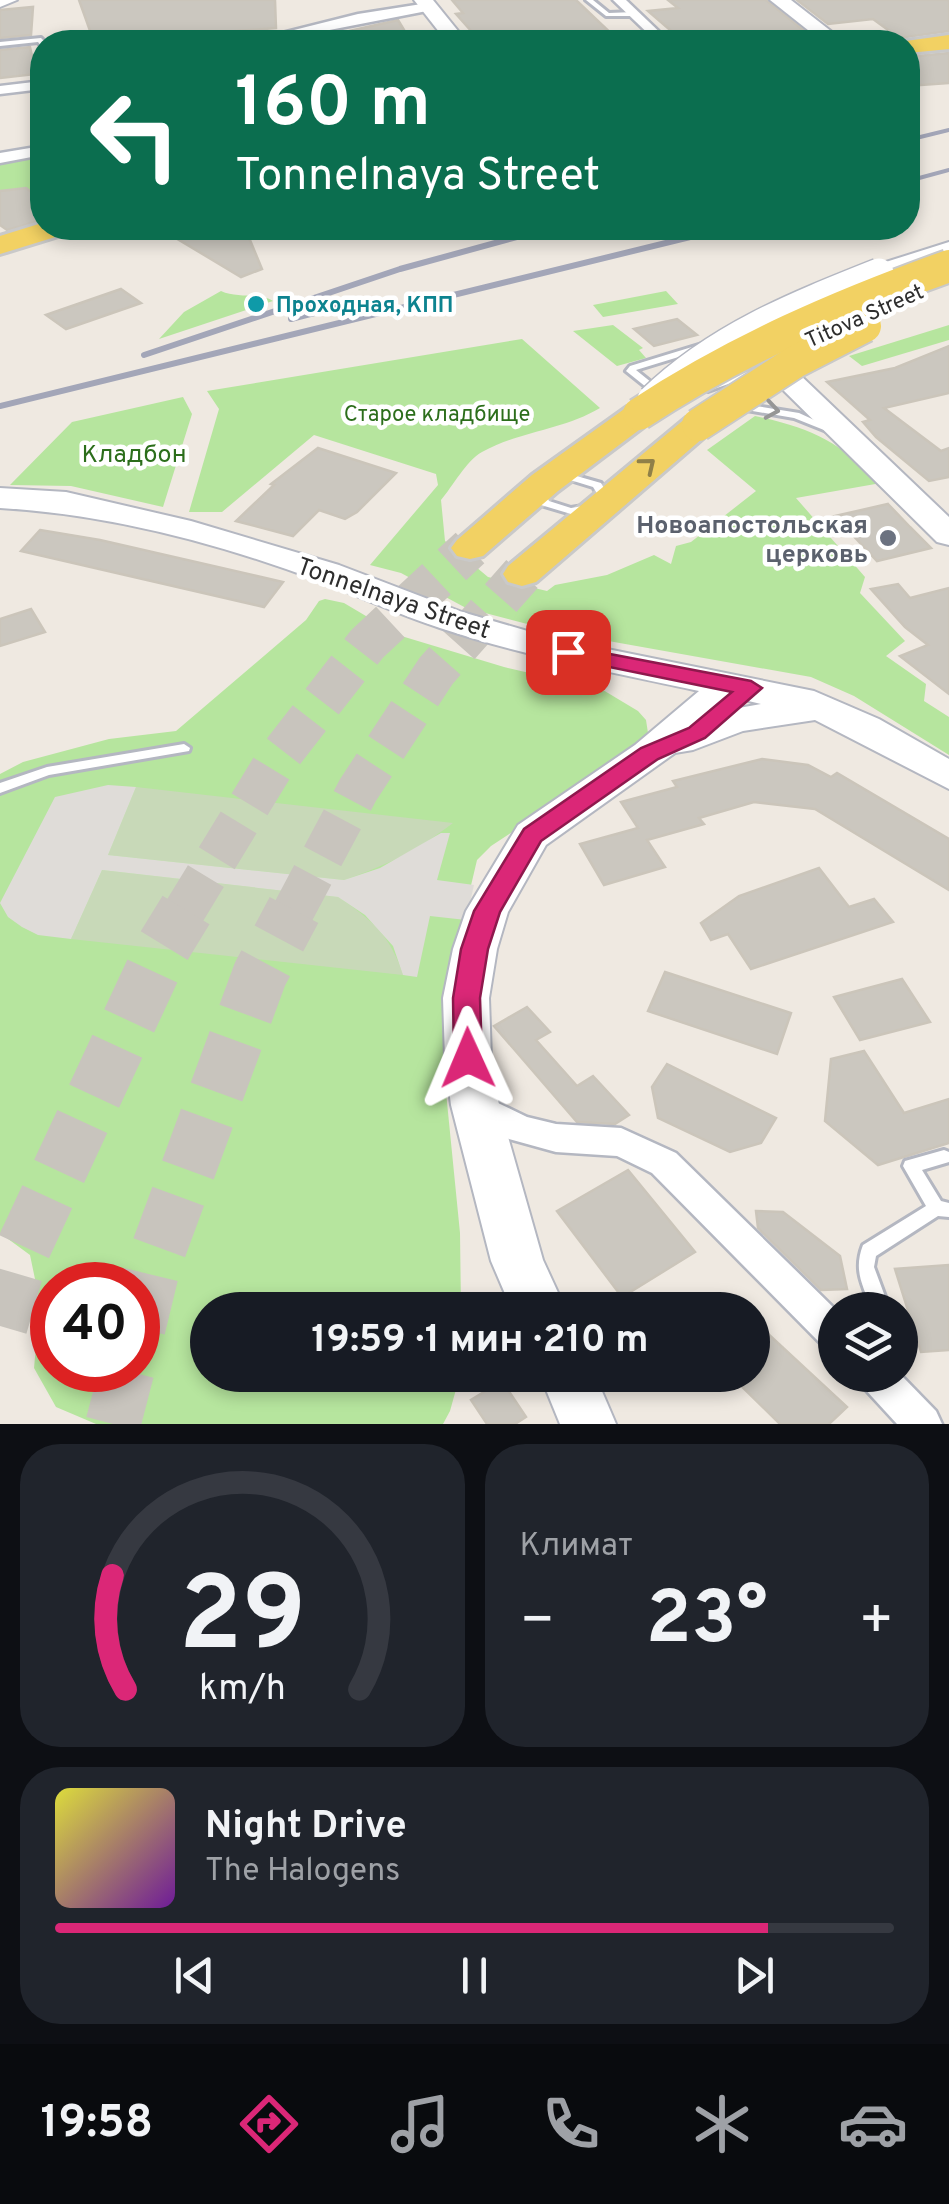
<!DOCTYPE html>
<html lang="ru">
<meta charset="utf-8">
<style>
:root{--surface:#171b24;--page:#20242c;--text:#f1f3f6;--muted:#9ea1a6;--line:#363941;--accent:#db2777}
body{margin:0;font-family:Overpass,sans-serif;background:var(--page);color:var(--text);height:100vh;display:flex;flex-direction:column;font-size:38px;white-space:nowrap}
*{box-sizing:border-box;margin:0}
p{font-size:32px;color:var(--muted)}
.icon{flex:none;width:55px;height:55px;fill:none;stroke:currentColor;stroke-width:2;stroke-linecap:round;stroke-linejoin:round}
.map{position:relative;height:1424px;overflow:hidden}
.sheet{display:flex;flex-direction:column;gap:20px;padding:20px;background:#0d0f14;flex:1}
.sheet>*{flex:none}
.hud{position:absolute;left:30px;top:30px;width:890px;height:210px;border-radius:40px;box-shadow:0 5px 15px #0003;background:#0b6e4f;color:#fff;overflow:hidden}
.fabs{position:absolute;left:818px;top:1292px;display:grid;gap:20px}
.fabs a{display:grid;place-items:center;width:100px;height:100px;border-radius:50%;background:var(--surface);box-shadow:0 5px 15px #0003;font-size:50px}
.speed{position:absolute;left:30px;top:1262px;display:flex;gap:20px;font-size:50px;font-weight:700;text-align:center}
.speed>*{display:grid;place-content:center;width:130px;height:130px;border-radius:50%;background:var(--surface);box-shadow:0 5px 15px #0003;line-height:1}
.speed .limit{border:15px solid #d22;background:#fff;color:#111}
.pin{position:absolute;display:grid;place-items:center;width:85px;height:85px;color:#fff;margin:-42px;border-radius:20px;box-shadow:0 5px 15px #0006}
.me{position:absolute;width:110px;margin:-55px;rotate:359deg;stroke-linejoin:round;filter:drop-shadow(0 0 8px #0008)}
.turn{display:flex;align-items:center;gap:35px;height:210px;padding:0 40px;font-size:45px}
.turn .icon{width:130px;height:130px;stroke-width:2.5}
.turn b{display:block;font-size:70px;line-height:85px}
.big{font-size:75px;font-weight:700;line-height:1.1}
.sheet .tile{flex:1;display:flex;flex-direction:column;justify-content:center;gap:15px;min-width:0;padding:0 35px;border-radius:40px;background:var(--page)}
.sheet .dial{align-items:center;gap:0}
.dial svg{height:260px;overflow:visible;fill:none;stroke:var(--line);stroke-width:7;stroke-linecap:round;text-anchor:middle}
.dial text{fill:var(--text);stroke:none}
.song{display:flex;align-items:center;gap:30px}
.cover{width:120px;height:120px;border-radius:15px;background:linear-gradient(135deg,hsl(60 70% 55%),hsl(280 70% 35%))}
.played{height:10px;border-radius:5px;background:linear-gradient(90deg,var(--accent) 85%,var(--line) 85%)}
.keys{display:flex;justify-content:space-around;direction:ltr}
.heat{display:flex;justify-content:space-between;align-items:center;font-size:55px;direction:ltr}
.sheet .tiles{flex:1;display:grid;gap:20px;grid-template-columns:1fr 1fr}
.tile:last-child{grid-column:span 2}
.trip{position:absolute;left:190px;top:1292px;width:580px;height:100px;border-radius:50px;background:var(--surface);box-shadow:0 5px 15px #0003;font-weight:700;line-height:100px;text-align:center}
.tabs{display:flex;height:160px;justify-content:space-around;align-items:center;background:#090b0e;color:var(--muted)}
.tabs .icon{width:70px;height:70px}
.tabs .active{color:var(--accent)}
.tabs b{font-size:45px;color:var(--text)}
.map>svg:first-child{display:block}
</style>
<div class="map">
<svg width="949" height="1424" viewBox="0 0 949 1424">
<rect width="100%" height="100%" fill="#efe9e1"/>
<g fill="#b6e59e" fill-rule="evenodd">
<polygon points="42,154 42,200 26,188 0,191 0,161"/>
<path d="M 221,291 C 238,299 260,292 273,301 L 159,339 L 184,312 Z"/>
<polygon points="666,291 678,304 603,317 593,305"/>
<polygon points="613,325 643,348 639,350 646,358 617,366 573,331"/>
<polygon points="949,325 949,340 862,366 849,356"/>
<path d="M 522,339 L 600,408 C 563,430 520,431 482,452 C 466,461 453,486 441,500 L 445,541 L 488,577 L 547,591 L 555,585 L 607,575 L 654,555 L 671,564 L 676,546 L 691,542 L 756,491 L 707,450 L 755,416 C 814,429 837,441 881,483 L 796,498 L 865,577 L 860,593 L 905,641 L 886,656 L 926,684 L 924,701 L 949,717 L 949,755 L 854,696 L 811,677 L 558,632 L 466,608 L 401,573 L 370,565 L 438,485 L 436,474 L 314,435 L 222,512 L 189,512 L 219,409 L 207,391 Z"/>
<polygon points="183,397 192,414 163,507 71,486 10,485 72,422"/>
<path d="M 325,599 L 344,603 L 398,635 L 504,667 L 603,690 L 638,711 L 646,720 L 648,733 L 633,753 L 491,846 L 477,860 L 456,949 L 443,1062 L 460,1233 L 461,1310 L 208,1310 L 208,1375 L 460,1375 L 450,1411 L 443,1424 L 96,1424 L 56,1407 L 34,1368 L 40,1303 L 30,1255 L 0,1233 L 0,774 L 23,762 L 109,739 L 176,731 L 306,620 L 319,601 ZM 52,1285 L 138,1285 L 138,1370 L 52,1370 Z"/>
</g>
<g fill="#c8d9b8">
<path d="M 136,787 L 453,823 C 419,849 386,866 344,880 L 108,855 Z"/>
<path d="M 102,870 L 338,897 C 372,920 390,935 403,975 L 71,939 Z"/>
</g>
<polygon fill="#dfdcd8" points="108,785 136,787 108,855 344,880 380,868 441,833 450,833 437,880 474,885 466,920 430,916 417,977 403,975 393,946 365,915 338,897 102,870 71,939 38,935 22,927 8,917 0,903 55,797"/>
<g fill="#cbc7bf" stroke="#cbc5ba" stroke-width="2.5">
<polygon points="79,0 275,0 276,28 94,42"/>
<polygon points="452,0 576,0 617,39 481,42 456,14 463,13"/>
<polygon points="668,0 766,0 818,42 684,42 648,11 678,8"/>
<polygon points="797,0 949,0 949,31 899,38 873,19 828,24"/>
<polygon points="33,7 31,35 0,38 0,10"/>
<polygon points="398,20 404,30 395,41 332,35"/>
<polygon points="30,47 36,74 0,78 0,50"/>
<polygon points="949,53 949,83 908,86 908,57"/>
<polygon points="26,188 42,200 42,220 7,230 0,225 0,191"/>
<polygon points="159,228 245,228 262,269 241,277"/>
<polygon points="121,289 141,303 66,329 46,315"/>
<polygon points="677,319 697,335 654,346 634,329"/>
<polygon points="949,346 949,393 884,408 941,451 949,448 949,477 929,481 876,437 863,422 870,420 827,382 895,368"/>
<polygon points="318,448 396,473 357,512 345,519 319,510 293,536 236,521 274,485 271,484"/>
<polygon points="888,504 910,527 931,548 877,561 835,516"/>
<polygon points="40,530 100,540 283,582 264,607 21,551"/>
<polygon points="898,584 910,598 949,588 949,694 900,656 928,645 905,627 871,589"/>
<polygon points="31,609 45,632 0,646 0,619"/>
<polygon points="762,759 808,765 831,777 837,773 949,839 949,890 815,809 754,802 699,818 704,824 647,840 665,867 604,885 580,844 638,828 621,802 677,787 673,781"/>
<polygon points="819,868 849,907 874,899 893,922 751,969 728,934 711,940 701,923 739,896"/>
<polygon points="665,972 791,1013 777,1054 648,1011"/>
<polygon points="902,979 930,1022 860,1040 834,997"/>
<polygon points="527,1007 550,1032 536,1040 577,1086 593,1076 629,1115 615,1124 577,1122 494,1026"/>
<polygon points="864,1051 904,1113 949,1099 949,1143 878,1165 825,1121 831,1059"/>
<polygon points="667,1064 776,1118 761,1143 730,1152 658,1118 652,1087"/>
<polygon points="628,1170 695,1252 622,1297 557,1211"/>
<polygon points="756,1211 783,1212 840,1256 847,1289 821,1290 758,1228"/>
<polygon points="949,1265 949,1350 921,1352 895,1269"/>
<polygon points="752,1319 847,1407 829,1424 780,1424 730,1375 752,1375"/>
<polygon points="502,1381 526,1417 515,1424 487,1424 471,1400"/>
</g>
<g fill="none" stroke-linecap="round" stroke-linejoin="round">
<g stroke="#c8c4bd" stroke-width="42" stroke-dasharray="42 21" stroke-linecap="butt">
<polyline points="184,912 276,761 367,644 470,548"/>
<polyline points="293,912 358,790 436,671 522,574"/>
</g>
<g stroke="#c8c4bd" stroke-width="55" stroke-dasharray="55 28" stroke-linecap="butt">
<polyline points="0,1326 22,1251 164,946 186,910"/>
<polyline points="138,1328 154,1262 260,974 294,910"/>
<polyline points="113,1424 127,1370"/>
</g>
<defs>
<g id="lane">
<polygon points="586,0 593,0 609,13 634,12 637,14 634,16 606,16"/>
<polygon points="41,38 45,42 42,42 42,47 38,42 0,46 0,42"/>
<polygon points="705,343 708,344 708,348 636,370 662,391 662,395 656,395 626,371 630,366"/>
<polygon points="760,367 763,368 763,372 711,390 708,391 703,388"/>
<polygon points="738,403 799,413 834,429 829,432 794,418 735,408 735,404"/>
<path d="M 566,473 L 601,483 L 608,495 L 604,508 L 571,514 L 541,505 L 535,493 L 539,484 ZM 567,479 L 593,487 L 598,495 L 595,504 L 571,508 L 549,501 L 545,493 L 547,488 Z"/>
<polygon points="184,744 190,748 189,751 49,775 0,793 0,783 47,767"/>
<path d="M 944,1150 L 949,1152 L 949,1162 L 922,1170 L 941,1201 L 949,1203 L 949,1217 L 938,1216 L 876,1256 L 874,1267 L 890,1310 L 872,1310 C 863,1285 853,1271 863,1245 L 926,1206 L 903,1166 L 905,1161 Z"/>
</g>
<g id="street">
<polygon points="613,0 626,0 670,42 657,42"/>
<polygon points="428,3 434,7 432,10 268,42 246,42 358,14"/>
<polygon points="42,81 42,89 0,94 0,86"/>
<polygon points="42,146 42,155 0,163 0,153"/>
<polygon points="475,1092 527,1117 556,1124 621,1128 676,1153 836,1310 835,1350 822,1345 652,1173 617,1156 556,1152 509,1139 464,1114 459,1105 464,1096"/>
<polygon points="900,1374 936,1411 942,1424 897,1424 863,1387 858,1375"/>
</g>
<g id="secondary">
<polygon points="0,0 17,0 0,7"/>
<polygon points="414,0 433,0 467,42 447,42"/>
<polygon points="770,0 791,0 845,42 823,42"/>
<polygon points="949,242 949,258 879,281 866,273 870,267"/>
<polygon points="795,337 809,345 794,362 798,373 949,517 949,545 937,542 775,382 766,362 777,344"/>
<path d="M 0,488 L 66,492 L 191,521 L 339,565 L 462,612 L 548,637 L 814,691 L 879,719 L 949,759 L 949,789 L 815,720 L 743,731 L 693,750 L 675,753 L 546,845 L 508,912 L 497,949 L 489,998 L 491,1058 L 499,1105 L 543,1260 L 566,1310 L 512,1310 L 491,1261 L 451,1105 L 445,1058 L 443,998 L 453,949 L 466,911 L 518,825 L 635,745 L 699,691 C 612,672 524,656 440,628 C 399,615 359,596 319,581 C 218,543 107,514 0,508 ZM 736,698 L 761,704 L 722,711 Z"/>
<polygon points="540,1375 595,1375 616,1424 560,1424"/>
</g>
<g id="primary">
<polygon points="949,35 949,49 908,53 908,42 899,42"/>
<polygon points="42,223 42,228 69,228 65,234 0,254 0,236"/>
<polygon points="639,404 651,407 656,414 651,421 558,491 483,556 470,559 457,556 451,548 457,540 532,475 627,407"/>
<polygon points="698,415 710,418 715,425 710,432 536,582 522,586 508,582 503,574 508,566 686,418"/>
</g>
</defs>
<use href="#lane" stroke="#b4b7c1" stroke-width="6"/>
<use href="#street" stroke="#b4b7c1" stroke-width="5"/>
<use href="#secondary" stroke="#b4b7c1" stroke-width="4"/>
<use href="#primary" stroke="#c9c9c9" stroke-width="6"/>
<use href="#lane" fill="#fff" fill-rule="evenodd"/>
<use href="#street" fill="#fff" fill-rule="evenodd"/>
<use href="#secondary" fill="#fff" fill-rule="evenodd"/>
<use href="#primary" fill="#f2d163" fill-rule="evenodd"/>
<g stroke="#a3a6b8" stroke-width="4">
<polyline points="908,140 949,130"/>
<polyline points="908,181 949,170"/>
</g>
<g stroke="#a3a6b8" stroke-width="6">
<polyline points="291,319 349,304"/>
<polyline points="144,355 400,269 550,228"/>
<polyline points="0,406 727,228"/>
</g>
<defs>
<path id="secondary-bridge" d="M 652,400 C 717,337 796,306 879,273"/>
<g id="primary-bridge">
<path d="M 639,414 C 736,350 840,305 949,266"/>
<polyline points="698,425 795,362 865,326"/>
</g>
</defs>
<use href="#secondary-bridge" stroke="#b4b7c1" stroke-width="32" stroke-linecap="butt"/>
<use href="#primary-bridge" stroke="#c9c9c9" stroke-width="36" stroke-linecap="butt"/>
<use href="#secondary-bridge" stroke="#fff" stroke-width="29"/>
<use href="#primary-bridge" stroke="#f2d163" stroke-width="32"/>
</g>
<defs><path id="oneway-chevron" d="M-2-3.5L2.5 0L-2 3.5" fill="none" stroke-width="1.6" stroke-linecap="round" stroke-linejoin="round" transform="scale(2.5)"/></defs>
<use stroke="#969696" href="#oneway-chevron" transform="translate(772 410) rotate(9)"/>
<use stroke="#908048" href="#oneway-chevron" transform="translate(648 465) rotate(-39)"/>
<polygon fill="#db2777" stroke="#8e194d" stroke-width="2.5" points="568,646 751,681 762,688 705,738 658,759 541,841 500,912 488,949 480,998 482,1058 478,1066 468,1070 458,1066 454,1058 453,998 461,949 474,911 524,829 641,748 689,728 732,692 560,657 557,652 560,648"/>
<circle fill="#0f9aa8" stroke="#fff" stroke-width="4" cx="256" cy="304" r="10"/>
<circle fill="#6b7280" stroke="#fff" stroke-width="4" cx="888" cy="538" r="10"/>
<g text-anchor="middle" stroke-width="9" stroke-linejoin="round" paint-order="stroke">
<g font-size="22" font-weight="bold" fill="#0d838f" stroke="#fff" text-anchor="start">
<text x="276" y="312">Проходная, КПП</text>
</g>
<g font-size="22" fill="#2e2e2e" stroke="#fff">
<text transform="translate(864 315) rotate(-24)" y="8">Titova Street</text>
</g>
<g font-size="22" fill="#2c6e1b" stroke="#fff">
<text x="437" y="421">Старое кладбище</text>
</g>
<g font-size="25" fill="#2c6e1b" stroke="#fff">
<text x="134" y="462">Кладбон</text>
</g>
<g font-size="25" font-weight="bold" fill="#5b616d" stroke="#fff" text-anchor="end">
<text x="868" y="533">Новоапостольская<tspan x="868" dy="29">церковь</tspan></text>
</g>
<g font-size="25" fill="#2e2e2e" stroke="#fff">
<text transform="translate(394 597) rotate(19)" y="9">Tonnelnaya Street</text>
</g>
</g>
</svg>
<div class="fabs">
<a><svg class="icon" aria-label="layers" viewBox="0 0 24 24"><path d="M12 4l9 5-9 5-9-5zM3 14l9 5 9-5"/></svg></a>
</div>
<div class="speed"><div class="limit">40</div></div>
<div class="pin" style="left:568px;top:652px;background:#d93025"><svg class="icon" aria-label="arrive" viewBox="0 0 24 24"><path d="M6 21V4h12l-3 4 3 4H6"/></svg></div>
<svg class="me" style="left:468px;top:1058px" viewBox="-20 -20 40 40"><path d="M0-17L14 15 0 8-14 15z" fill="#db2777" stroke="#fff" stroke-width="4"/></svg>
<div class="trip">19:59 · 1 мин · 210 m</div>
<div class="hud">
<div class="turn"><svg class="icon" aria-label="left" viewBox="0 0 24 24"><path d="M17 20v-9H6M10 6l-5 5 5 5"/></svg><div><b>160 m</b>Tonnelnaya Street</div></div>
</div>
</div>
<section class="sheet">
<div class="tiles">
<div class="tile dial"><svg viewBox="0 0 100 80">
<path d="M14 69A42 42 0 1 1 86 69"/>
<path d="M14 69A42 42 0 0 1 10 34" stroke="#db2777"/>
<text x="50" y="56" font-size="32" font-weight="700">29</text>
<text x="50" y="72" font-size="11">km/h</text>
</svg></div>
<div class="tile"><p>Климат</p>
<div class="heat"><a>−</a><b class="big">23°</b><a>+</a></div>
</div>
<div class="tile">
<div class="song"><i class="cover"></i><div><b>Night Drive</b><p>The Halogens</p></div></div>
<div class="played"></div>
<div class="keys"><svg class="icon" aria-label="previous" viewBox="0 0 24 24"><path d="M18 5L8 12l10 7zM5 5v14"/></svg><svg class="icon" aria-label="pause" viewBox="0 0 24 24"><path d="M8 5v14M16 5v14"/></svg><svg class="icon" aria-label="next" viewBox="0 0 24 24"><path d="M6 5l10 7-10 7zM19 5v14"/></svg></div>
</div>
</div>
</section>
<nav class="tabs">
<b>19:58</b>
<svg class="icon active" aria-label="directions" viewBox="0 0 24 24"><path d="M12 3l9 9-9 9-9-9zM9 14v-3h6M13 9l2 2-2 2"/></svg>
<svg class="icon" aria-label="music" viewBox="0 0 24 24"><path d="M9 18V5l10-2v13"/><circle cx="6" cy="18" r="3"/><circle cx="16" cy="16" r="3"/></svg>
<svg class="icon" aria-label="phone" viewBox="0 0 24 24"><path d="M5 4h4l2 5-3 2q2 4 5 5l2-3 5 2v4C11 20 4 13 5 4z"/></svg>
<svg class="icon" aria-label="climate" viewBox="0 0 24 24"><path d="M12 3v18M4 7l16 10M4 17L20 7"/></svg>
<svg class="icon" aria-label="car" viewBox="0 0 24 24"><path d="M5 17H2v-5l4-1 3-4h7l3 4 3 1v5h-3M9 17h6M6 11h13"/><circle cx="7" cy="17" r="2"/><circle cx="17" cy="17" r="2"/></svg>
</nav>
